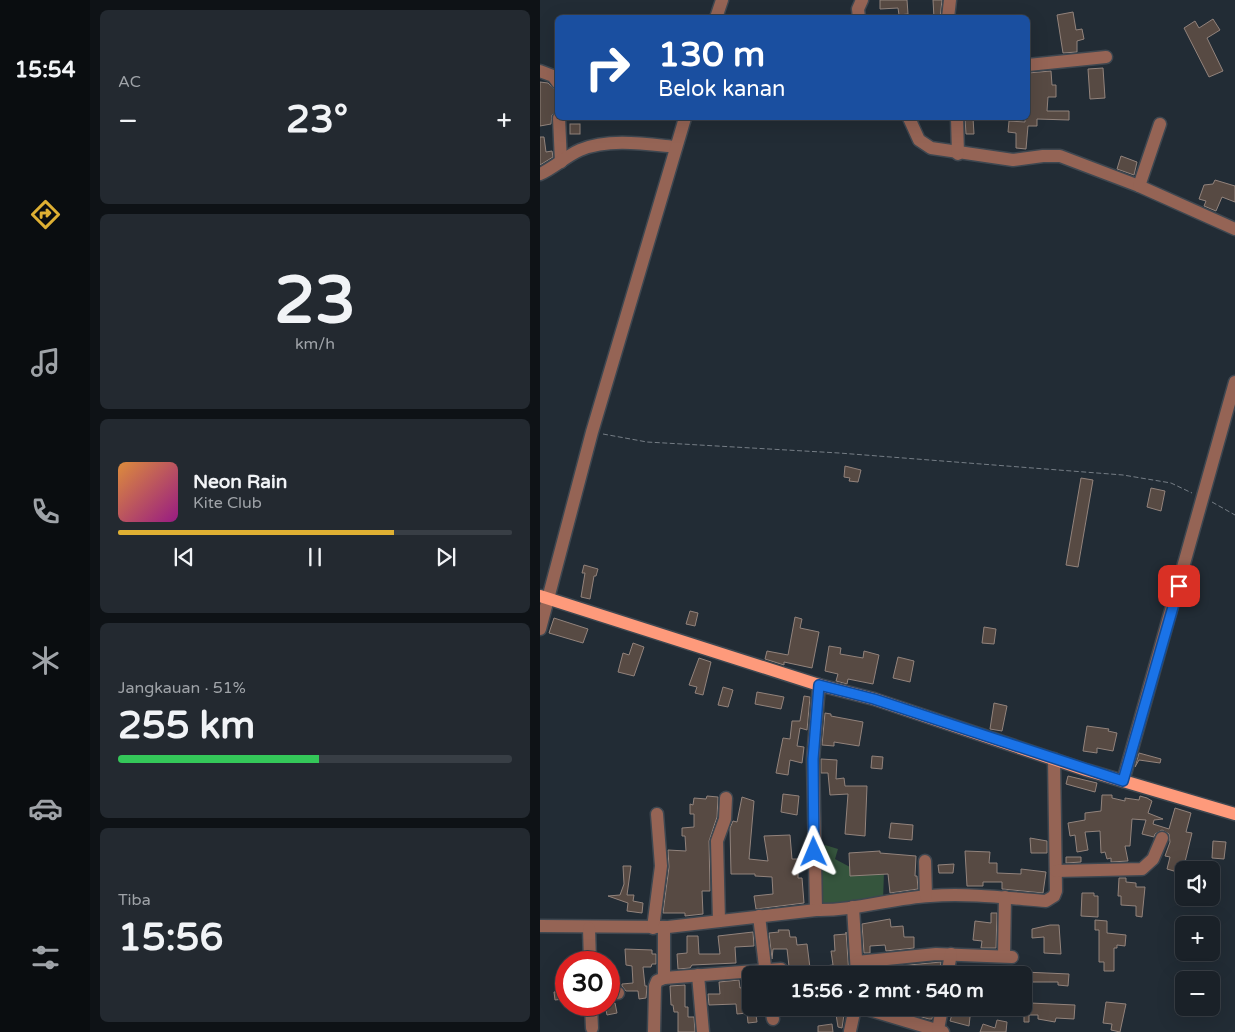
<!DOCTYPE html>
<html lang="id">
<meta charset="utf-8">
<style>
:root{--surface:#1a2128;--page:#232930;--text:#f1f3f6;--muted:#9fa3a8;--line:#383e45;--accent:#dfb033}
body{margin:0;font-family:"Varela Round",sans-serif;background:var(--page);color:var(--text);height:100vh;display:flex;flex-direction:column;font-size:19px;white-space:nowrap}
*{box-sizing:border-box;margin:0}
p{font-size:16px;color:var(--muted)}
.icon{flex:none;width:28px;height:28px;fill:none;stroke:currentColor;stroke-width:2;stroke-linecap:round;stroke-linejoin:round}
.map{position:relative;flex:1;overflow:hidden}
.sheet{display:flex;flex-direction:column;gap:10px;padding:10px;background:#0e1216;width:450px}
.sheet>*{flex:none}
.hud{position:absolute;left:15px;top:15px;width:475px;height:105px;border-radius:8px;box-shadow:0 5px 20px #0002,0 0 0 1px var(--line);background:#1a4fa0;color:#fff;overflow:hidden}
.fabs{position:absolute;left:635px;top:861px;display:grid;gap:10px}
.fabs a{display:grid;place-items:center;width:45px;height:45px;border-radius:8px;background:var(--surface);box-shadow:0 5px 20px #0002,0 0 0 1px var(--line);font-size:25px}
.speed{position:absolute;left:15px;top:951px;display:flex;gap:10px;font-size:25px;font-weight:700;text-align:center}
.speed>*{display:grid;place-content:center;width:65px;height:65px;border-radius:50%;background:var(--surface);box-shadow:0 5px 20px #0002,0 0 0 1px var(--line);line-height:1}
.speed .limit{border:8px solid #d22;background:#fff;color:#111}
.pin{position:absolute;display:grid;place-items:center;width:42px;height:42px;color:#fff;margin:-21px;border-radius:10px;box-shadow:0 2px 8px #0006}
.me{position:absolute;width:55px;margin:-28px;rotate:359deg;stroke-linejoin:round;filter:drop-shadow(0 0 4px #0008)}
.turn{display:flex;align-items:center;gap:18px;height:105px;padding:0 20px;font-size:22px}
.turn .icon{width:65px;height:65px;stroke-width:2.5}
.turn b{display:block;font-size:35px;line-height:42px}
.big{font-size:38px;font-weight:800;line-height:1.1}
.sheet .tile{flex:1;display:flex;flex-direction:column;justify-content:center;gap:8px;min-width:0;padding:0 18px;border-radius:8px;background:var(--page)}
.sheet .dial{align-items:center;gap:0}
.dial b{font-size:65px;line-height:1}
.song{display:flex;align-items:center;gap:15px}
.cover{width:60px;height:60px;border-radius:8px;background:linear-gradient(135deg,hsl(30 70% 55%),hsl(310 70% 35%))}
.played{height:5px;border-radius:2px;background:linear-gradient(90deg,var(--accent) 70%,var(--line) 70%)}
.keys{display:flex;justify-content:space-around;direction:ltr}
.heat{display:flex;justify-content:space-between;align-items:center;font-size:28px;direction:ltr}
.charge{height:8px;border-radius:4px;background:linear-gradient(90deg,#34c759 51%,var(--line) 0)}
.trip{position:absolute;left:202px;top:966px;width:290px;height:50px;border-radius:8px;background:var(--surface);box-shadow:0 5px 20px #0002,0 0 0 1px var(--line);font-weight:800;line-height:50px;text-align:center}
main{display:flex;flex:1;min-height:0}
.tab-bar{display:flex;flex-direction:column;width:90px;justify-content:space-around;align-items:center;background:#0a0d10;color:var(--muted)}
.tab-bar .icon{width:35px;height:35px}
.tab-bar .current{color:var(--accent)}
.tab-bar b{font-size:22px;color:var(--text)}
.map>svg:first-child{display:block}
</style>
<main>
<nav class="tab-bar">
<b>15:54</b>
<svg class="icon current" aria-label="directions" viewBox="0 0 24 24"><path d="M12 3l9 9-9 9-9-9zM9 14v-3h6M13 9l2 2-2 2"/></svg>
<svg class="icon" aria-label="music" viewBox="0 0 24 24"><path d="M9 18V5l10-2v13"/><circle cx="6" cy="18" r="3"/><circle cx="16" cy="16" r="3"/></svg>
<svg class="icon" aria-label="phone" viewBox="0 0 24 24"><path d="M5 4h4l2 5-3 2q2 4 5 5l2-3 5 2v4C11 20 4 13 5 4z"/></svg>
<svg class="icon" aria-label="climate" viewBox="0 0 24 24"><path d="M12 3v18M4 7l16 10M4 17L20 7"/></svg>
<svg class="icon" aria-label="car" viewBox="0 0 24 24"><path d="M5 17H2v-5l4-1 3-4h7l3 4 3 1v5h-3M9 17h6M6 11h13"/><circle cx="7" cy="17" r="2"/><circle cx="17" cy="17" r="2"/></svg>
<svg class="icon" aria-label="filters" viewBox="0 0 24 24"><path d="M4 7h16M4 17h16"/><circle cx="9" cy="7" r="2"/><circle cx="15" cy="17" r="2"/></svg>
</nav>
<section class="sheet">
<div class="tile"><p>AC</p>
<div class="heat"><a>−</a><b class="big">23°</b><a>+</a></div>
</div>
<div class="tile dial"><b>23</b><p>km/h</p></div>
<div class="tile">
<div class="song"><i class="cover"></i><div><b>Neon Rain</b><p>Kite Club</p></div></div>
<div class="played"></div>
<div class="keys"><svg class="icon" aria-label="previous" viewBox="0 0 24 24"><path d="M18 5L8 12l10 7zM5 5v14"/></svg><svg class="icon" aria-label="pause" viewBox="0 0 24 24"><path d="M8 5v14M16 5v14"/></svg><svg class="icon" aria-label="next" viewBox="0 0 24 24"><path d="M6 5l10 7-10 7zM19 5v14"/></svg></div>
</div>
<div class="tile"><p>Jangkauan · 51%</p><b class="big">255 km</b><div class="charge"></div></div>
<div class="tile"><p>Tiba</p><b class="big">15:56</b></div>
</section>
<div class="map">
<svg width="695" height="1032" viewBox="0 0 695 1032">
<rect width="100%" height="100%" fill="#222c35"/>
<polygon fill="#35553d" points="285,845 298,849 295,859 310,867 344,871 343,901 282,910 277,849"/>
<g fill="#574a43" stroke="#92837c">
<polygon points="340,0 367,0 368,14 359,15 358,8 340,9"/>
<polygon points="393,0 402,0 400,18 394,18"/>
<polygon points="533,12 536,30 542,29 544,39 537,41 537,52 523,53 517,15"/>
<polygon points="673,19 680,30 667,38 683,71 669,77 644,28 655,21 659,28"/>
<polygon points="563,68 565,98 550,99 548,69"/>
<polygon points="511,71 512,85 516,85 516,97 508,97 507,111 529,111 529,120 497,119 497,126 488,126 486,149 476,148 476,133 468,132 469,121 485,122 485,118 488,118 488,73"/>
<polygon points="0,82 8,83 16,91 17,96 17,103 15,103 16,111 12,115 11,124 0,126"/>
<polygon points="425,118 433,118 434,134 426,134"/>
<rect x="30" y="124" width="10" height="10"/>
<polygon points="0,137 4,137 6,152 12,151 13,157 0,165"/>
<polygon points="581,156 597,162 594,175 577,169"/>
<polygon points="675,180 695,186 695,202 682,197 676,211 664,206 666,201 659,199 664,185 673,184"/>
<polygon points="305,466 321,470 318,482 309,481 310,478 304,477"/>
<polygon points="541,478 553,480 538,567 526,565"/>
<polygon points="611,488 625,491 621,511 607,507"/>
<polygon points="44,565 58,569 56,576 54,576 50,599 41,597 45,573 42,573"/>
<polygon points="150,611 158,613 155,626 146,624"/>
<polygon points="255,617 262,619 260,628 279,632 272,668 244,662 244,665 225,659 227,651 248,655"/>
<polygon points="14,618 48,629 43,643 9,633"/>
<polygon points="444,627 456,629 454,644 442,643"/>
<polygon points="93,643 104,647 94,676 78,672 83,653 89,655"/>
<polygon points="289,646 301,648 300,654 323,658 324,651 339,655 333,684 308,679 307,684 296,681 298,674 285,671"/>
<polygon points="358,657 374,661 370,682 353,678"/>
<polygon points="159,658 171,662 163,695 155,693 157,687 149,685"/>
<polygon points="183,687 193,690 188,707 178,705"/>
<polygon points="217,692 244,697 241,709 215,704"/>
<polygon points="264,696 270,697 267,730 260,728 257,746 264,747 262,763 250,760 248,775 236,773 243,738 250,739 252,721 260,721"/>
<polygon points="454,703 467,706 462,731 450,729"/>
<polygon points="285,713 291,714 291,716 323,722 319,746 294,742 294,746 282,745"/>
<polygon points="547,726 569,729 568,731 577,733 573,751 557,748 557,753 543,751"/>
<polygon points="599,753 621,759 620,763 599,760 595,767"/>
<polygon points="332,756 343,757 342,769 331,768"/>
<polygon points="281,759 297,760 296,779 304,778 305,786 327,786 325,836 305,834 308,794 290,795 288,773 281,773"/>
<polygon points="528,776 557,783 555,792 526,784"/>
<polygon points="243,794 259,796 257,815 241,812"/>
<polygon points="562,795 572,795 572,798 585,801 585,798 599,800 600,796 607,798 612,801 608,813 623,819 614,820 613,824 629,829 635,808 651,813 646,832 652,833 645,862 654,864 653,870 644,870 644,874 627,869 630,857 625,856 630,842 629,834 622,830 615,834 614,837 602,834 606,820 592,819 590,846 585,846 588,861 571,862 571,858 567,859 565,852 561,853 560,831 545,832 548,850 537,852 535,835 530,836 528,823 545,820 545,813 561,811"/>
<polygon points="167,796 178,797 177,817 169,841 170,891 162,891 163,914 145,916 145,913 123,913 129,867 128,850 146,851 145,836 142,836 142,828 154,827 154,814 150,814 150,804 153,805 154,798 166,799"/>
<polygon points="202,797 214,801 209,859 228,861 224,836 250,835 252,859 258,859 258,878 262,878 264,903 216,909 214,896 233,894 232,877 215,876 215,874 191,874 190,828 193,821 197,822"/>
<polygon points="351,823 373,825 372,840 349,838"/>
<polygon points="490,838 507,841 507,853 491,853"/>
<polygon points="673,841 686,842 684,859 672,858"/>
<polygon points="340,851 340,853 376,856 375,876 377,876 378,889 350,893 348,874 310,876 309,853"/>
<polygon points="425,851 450,852 449,863 457,863 457,873 481,874 481,869 506,872 503,893 462,889 462,882 443,882 443,886 427,886"/>
<polygon points="526,857 541,857 541,862 526,863"/>
<polygon points="414,864 413,873 399,873 398,865"/>
<polygon points="83,866 91,866 87,895 94,895 93,901 103,903 102,913 87,911 88,903 68,896 80,895 84,884"/>
<polygon points="579,878 586,878 586,882 596,883 596,887 605,887 602,917 596,916 596,906 581,905 581,896 578,896"/>
<polygon points="542,893 554,893 554,896 558,896 558,917 541,916"/>
<polygon points="451,913 457,913 456,948 441,948 442,941 433,940 435,921 451,923"/>
<polygon points="350,919 351,927 363,926 364,937 374,937 374,948 346,951 345,945 330,946 330,953 324,953 322,924"/>
<polygon points="555,920 567,921 567,933 586,935 585,946 577,945 577,948 574,948 574,971 564,971 564,962 559,962 559,930 555,930"/>
<polygon points="510,925 519,925 521,954 504,953 504,937 492,938 492,929"/>
<polygon points="238,930 249,930 250,937 256,937 257,945 267,944 270,968 293,965 291,951 295,951 294,935 306,934 306,932 309,975 250,975 247,949 233,949 232,959 229,933 239,932"/>
<polygon points="213,932 214,946 195,947 196,963 152,965 150,968 138,969 137,954 147,953 147,936 158,936 159,954 180,954 178,936"/>
<polygon points="85,949 112,950 112,954 116,954 116,964 112,964 111,967 103,967 105,986 107,986 106,998 99,999 98,991 86,991 82,986 82,984 93,983 92,966 86,965"/>
<polygon points="401,962 399,975 333,975 333,971 348,967"/>
<polygon points="430,967 457,970 457,975 429,975"/>
<polygon points="469,967 484,968 483,975 468,975"/>
<polygon points="484,972 529,974 528,986 518,985 518,982 484,982"/>
<polygon points="199,980 200,988 211,986 211,1008 215,1008 217,1022 208,1023 207,1013 197,1014 196,1004 169,1005 168,994 180,994 179,982"/>
<polygon points="145,985 145,1007 148,1007 148,1017 154,1017 155,1032 138,1032 138,1012 134,1012 133,1005 131,1005 130,986"/>
<polygon points="23,991 24,999 15,1000 14,992"/>
<polygon points="484,998 491,999 490,1003 535,1005 534,1019 516,1018 515,1022 498,1019 498,1015 489,1015 489,1022 484,1022 484,1014 479,1014 480,1008 484,1008"/>
<polygon points="566,1002 586,1004 580,1032 571,1030 572,1024 563,1023"/>
<polygon points="75,1003 77,1013 67,1015 65,1005"/>
<polygon points="295,1008 305,1008 302,1028 298,1027"/>
<polygon points="359,1008 394,1008 392,1019 389,1019 360,1011"/>
<polygon points="414,1008 431,1008 429,1026 410,1021"/>
<polygon points="457,1020 467,1022 466,1032 440,1032 443,1024 455,1028"/>
<polygon points="292,1024 293,1032 278,1032 278,1026"/>
</g>
<g fill="none" stroke-linecap="round" stroke-linejoin="round">
<defs>
<g id="minor">
<polyline points="176,18 182,0"/>
<polyline points="319,18 318,9 322,0"/>
<polyline points="408,18 410,0"/>
<polyline points="488,65 566,57"/>
<polyline points="0,71 13,76 18,83"/>
<polyline points="19,118 21,162"/>
<polyline points="369,118 379,140 391,148 473,160 503,156 520,156 599,186 695,229"/>
<polyline points="417,118 418,154"/>
<path d="M 0,174 C 14,168 26,156 40,150 C 69,138 106,144 136,147"/>
<polyline points="599,186 620,124"/>
<polyline points="0,629 52,432 145,118"/>
<path d="M 279,685 L 273,759 L 276,910 C 314,911 352,898 390,896 C 428,893 468,898 506,901 L 514,896 L 516,891 L 514,759"/>
<polyline points="583,781 695,382"/>
<polyline points="385,861 386,896"/>
<polyline points="516,871 602,869 613,859 622,838"/>
<polyline points="313,907 317,975"/>
<polyline points="219,916 226,975"/>
<polyline points="179,921 177,841 185,819 186,798"/>
<polyline points="0,926 128,927 276,910"/>
<polyline points="49,928 50,962"/>
<polyline points="113,928 121,866 117,814"/>
<polyline points="464,956 465,897"/>
<polyline points="317,962 396,954 472,957"/>
<polyline points="158,975 163,1032"/>
<polyline points="407,975 411,954"/>
<polyline points="124,978 241,969"/>
<polyline points="69,993 78,993"/>
<polyline points="51,1005 52,1028"/>
<polyline points="231,1008 233,1019"/>
<polyline points="323,1008 403,1032"/>
<polyline points="398,1030 402,1008"/>
<polyline points="310,1031 315,1008"/>
<polyline points="114,1032 115,986 117,981 124,978 124,927"/>
</g>
<polyline id="major" points="0,596 279,685 334,699 546,770 695,814"/>
</defs>
<use href="#minor" stroke="#3e4750" stroke-width="15"/>
<use href="#major" stroke="#3e4750" stroke-width="15"/>
<g stroke="#757d85" stroke-width="1" stroke-dasharray="5 2.5" stroke-linecap="butt">
<polyline points="63,434 107,442 299,453 583,475 631,483 652,493"/>
<polyline points="672,502 695,515"/>
</g>
<use href="#minor" stroke="#956455" stroke-width="12"/>
<use href="#major" stroke="#fe9a7b" stroke-width="12"/>
</g>
<g fill="none" stroke-linecap="round" stroke-linejoin="round">
<defs>
<polyline id="route" points="274,852 273,759 279,685 334,699 583,781 639,586"/>
</defs>
<use href="#route" stroke="#114b97" stroke-width="12"/>
<use href="#route" stroke="#1a73e8" stroke-width="9"/>
</g>
</svg>
<div class="fabs">
<a><svg class="icon" aria-label="sound" viewBox="0 0 24 24"><path d="M4 9h4l5-4v14l-5-4H4zM17 9q2 3 0 6"/></svg></a>
<a>+</a>
<a>−</a>
</div>
<div class="speed"><div class="limit">30</div></div>
<div class="pin" style="left:639px;top:586px;background:#d93025"><svg class="icon" aria-label="arrive" viewBox="0 0 24 24"><path d="M6 21V4h12l-3 4 3 4H6"/></svg></div>
<svg class="me" style="left:274px;top:852px" viewBox="-20 -20 40 40"><path d="M0-17L14 15 0 8-14 15z" fill="#1a73e8" stroke="#fff" stroke-width="4"/></svg>
<div class="trip">15:56 · 2 mnt · 540 m</div>
<div class="hud">
<div class="turn"><svg class="icon" aria-label="right" viewBox="0 0 24 24"><path d="M7 20v-9h11M14 6l5 5-5 5"/></svg><div><b>130 m</b>Belok kanan</div></div>
</div>
</div>
</main>
